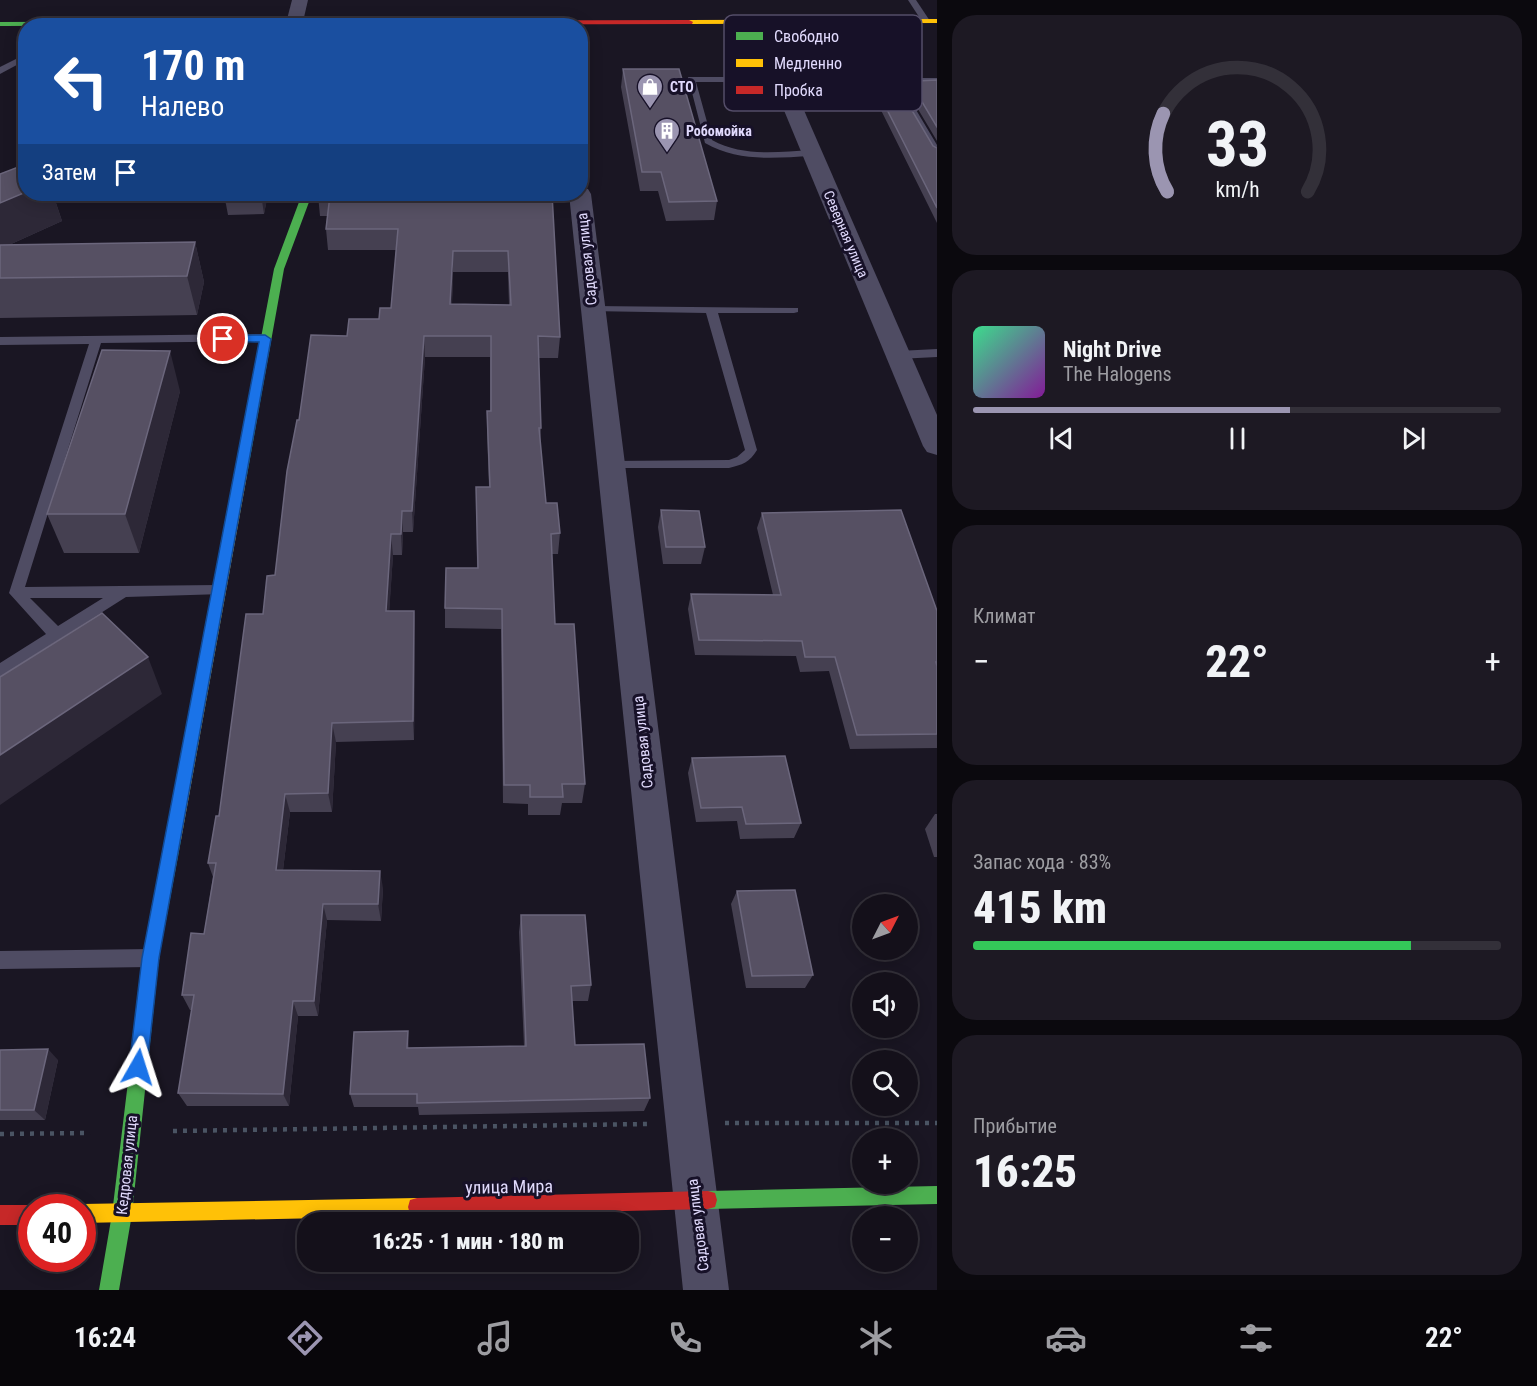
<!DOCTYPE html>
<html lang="ru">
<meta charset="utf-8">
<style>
:root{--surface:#14101a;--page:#1d1923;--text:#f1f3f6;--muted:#9d9da2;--line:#333039;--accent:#9b95b1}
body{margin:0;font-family:"Roboto Condensed",sans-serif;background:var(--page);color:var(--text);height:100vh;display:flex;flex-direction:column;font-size:22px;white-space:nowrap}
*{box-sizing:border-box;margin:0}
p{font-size:20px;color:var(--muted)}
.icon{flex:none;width:33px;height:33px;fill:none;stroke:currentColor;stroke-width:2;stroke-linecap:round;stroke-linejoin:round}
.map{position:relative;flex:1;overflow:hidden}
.drawer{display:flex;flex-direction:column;gap:15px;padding:15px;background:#0b090e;width:600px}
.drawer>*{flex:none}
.banner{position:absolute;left:18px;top:18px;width:570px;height:183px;border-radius:24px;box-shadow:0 3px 15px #0003,0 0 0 2px var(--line);background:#1a4fa0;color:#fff;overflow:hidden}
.needle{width:39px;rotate:48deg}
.fabs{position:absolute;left:852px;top:894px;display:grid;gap:12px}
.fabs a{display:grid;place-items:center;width:66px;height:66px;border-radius:50%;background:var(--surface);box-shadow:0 3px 15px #0003,0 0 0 2px var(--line);font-size:30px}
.speed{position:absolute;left:18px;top:1194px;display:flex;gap:12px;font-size:30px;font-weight:700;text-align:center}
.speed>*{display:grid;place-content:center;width:78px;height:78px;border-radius:50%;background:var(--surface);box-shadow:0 3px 15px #0003,0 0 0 2px var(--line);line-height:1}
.speed .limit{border:9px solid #d22;background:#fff;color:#111}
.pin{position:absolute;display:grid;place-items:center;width:51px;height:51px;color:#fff;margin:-26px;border:3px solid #fff;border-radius:50%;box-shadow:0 2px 6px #0007}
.me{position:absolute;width:66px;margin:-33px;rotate:6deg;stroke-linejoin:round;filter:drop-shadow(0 0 4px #0008)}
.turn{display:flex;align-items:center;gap:21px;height:126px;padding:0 24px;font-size:27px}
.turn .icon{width:78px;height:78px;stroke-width:2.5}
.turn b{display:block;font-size:42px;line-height:51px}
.then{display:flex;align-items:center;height:57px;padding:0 24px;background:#0003;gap:12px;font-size:22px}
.big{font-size:45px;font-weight:800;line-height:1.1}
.drawer .card{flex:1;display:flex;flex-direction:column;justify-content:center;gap:9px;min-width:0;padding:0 21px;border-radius:24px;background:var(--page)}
.drawer .dial{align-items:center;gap:0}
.dial svg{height:156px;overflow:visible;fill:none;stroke:var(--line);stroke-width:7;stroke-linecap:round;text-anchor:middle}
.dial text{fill:var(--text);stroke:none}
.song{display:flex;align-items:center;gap:18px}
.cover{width:72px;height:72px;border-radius:9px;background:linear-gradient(135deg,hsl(150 70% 55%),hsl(290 70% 35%))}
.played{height:6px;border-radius:3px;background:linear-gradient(90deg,var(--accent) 60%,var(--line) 60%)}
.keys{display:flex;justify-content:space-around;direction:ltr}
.heat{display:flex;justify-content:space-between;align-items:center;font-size:33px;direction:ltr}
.charge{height:9px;border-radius:4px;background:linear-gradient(90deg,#34c759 83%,var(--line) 0)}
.trip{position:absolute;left:297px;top:1212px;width:342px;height:60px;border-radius:24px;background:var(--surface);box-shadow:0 3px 15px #0003,0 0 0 2px var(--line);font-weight:800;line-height:60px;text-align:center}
.dock{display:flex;height:96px;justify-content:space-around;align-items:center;background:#08060a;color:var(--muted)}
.dock .icon{width:42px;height:42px}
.dock .current{color:var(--accent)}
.dock b{font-size:27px;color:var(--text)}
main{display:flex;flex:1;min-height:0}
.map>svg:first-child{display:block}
</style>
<main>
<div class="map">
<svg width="937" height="1290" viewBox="0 0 937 1290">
<rect width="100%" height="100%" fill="#1a1623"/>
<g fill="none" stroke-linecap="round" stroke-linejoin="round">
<g stroke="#4a5463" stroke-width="4.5" stroke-dasharray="4 6" stroke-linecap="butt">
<polyline points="725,1123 937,1123"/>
<polyline points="173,1131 648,1124"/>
<polyline points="0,1134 90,1133"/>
</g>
<g fill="#4f4c63" fill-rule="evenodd">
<polygon points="908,0 916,0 930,21 929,23 923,23"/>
<polygon points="26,54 26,60 0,74 0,67"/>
<path d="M 688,77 L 783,77 L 783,81 L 780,82 L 696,82 L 712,140 C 743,157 777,152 811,150 L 816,153 L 811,156 C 774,158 738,162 705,143 Z"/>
<polygon points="908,78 937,78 937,84 910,84 903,88 937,145 937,156 932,153 895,89 785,94 780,91 785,88 895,85"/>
<path d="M 593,306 L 798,308 L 798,312 L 794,313 L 718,313 L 757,450 C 750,462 742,465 729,468 L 606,468 L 604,465 L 611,461 L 729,460 L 737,457 L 745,450 L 706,313 L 589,311 L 587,309 Z"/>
<path d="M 265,334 L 269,335 L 269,341 L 101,343 L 25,587 L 218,585 L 223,586 L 225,590 L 223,594 L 126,597 L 0,677 L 0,663 L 46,634 L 9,593 L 89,344 L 0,345 L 0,337 ZM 30,598 L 103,598 L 58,626 Z"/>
<polygon points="937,349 937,357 898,359 892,355 898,351"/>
<polygon points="151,949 157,952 160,958 157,964 151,967 0,969 0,951"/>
</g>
<g fill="#4f4c63" fill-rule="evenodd">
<polygon points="292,0 308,0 302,26 288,26 286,23"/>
<polygon points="756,16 762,17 765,21 937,415 937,455 927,452 923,446 747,21 750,17"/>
<polygon points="580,188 588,189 591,194 729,1290 683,1290 569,194 580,194"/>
</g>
<g fill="#4caf50" fill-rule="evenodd">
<polygon points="292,21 296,23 295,25 0,26 0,22"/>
<polygon points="302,194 312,194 284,269 247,475 241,479 235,475 274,269"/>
<polygon points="173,833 178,835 181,840 159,958 132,1214 119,1290 99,1290 112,1214 143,958 165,840 168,835"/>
<polygon points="937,1186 937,1204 708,1209 701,1207 699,1200 701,1193 708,1191"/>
</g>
<g fill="#ffc107" fill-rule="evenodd">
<polygon points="937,19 937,23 689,24 685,22 689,20"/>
<polygon points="241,471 247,475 181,840 178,845 173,847 168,845 165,840 235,475"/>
<polygon points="417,1198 424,1200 426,1207 424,1214 417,1216 82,1223 82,1208 75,1208 82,1204"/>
</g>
<g fill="#c62828" fill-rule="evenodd">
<polygon points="689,20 693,22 692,24 292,25 288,23 292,21"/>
<polygon points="708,1191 715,1193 717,1200 715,1207 708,1209 417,1216 410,1214 408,1207 410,1200 417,1198"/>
<polygon points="0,1205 32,1205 37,1208 32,1208 32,1225 0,1225"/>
</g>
</g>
<g fill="#454051" fill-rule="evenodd">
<polygon points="623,69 717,201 714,220 666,221 658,191 640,191 621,87"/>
<polygon points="937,80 937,141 909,94 912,85 916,85 917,81"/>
<polygon points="875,86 933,146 937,148 937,223 873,94"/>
<polygon points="0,174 26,194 53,194 62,221 9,245 195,242 204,282 197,315 0,318"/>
<polygon points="224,194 268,194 264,214 228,215"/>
<path d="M 552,194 L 560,337 L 558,358 L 539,358 L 541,428 L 540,443 L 546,503 L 560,533 L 558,554 L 552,554 L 555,624 L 585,784 L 582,803 L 562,803 L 560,815 L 528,815 L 528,804 L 503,803 L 501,629 L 445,628 L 445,608 L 477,568 L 476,487 L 489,487 L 487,432 L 487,411 L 490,411 L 490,357 L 425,357 L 413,532 L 403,532 L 402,555 L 393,555 L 389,611 L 414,611 L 415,631 L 414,740 L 336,742 L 332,812 L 290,812 L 283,870 L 383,888 L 381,921 L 327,920 L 318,1016 L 298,1016 L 289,1106 L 187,1106 L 178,1093 L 192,1010 L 190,1010 L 182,995 L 204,934 L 213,877 L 208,863 L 263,614 L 275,575 L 299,420 L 347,336 L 379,319 L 391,308 L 396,250 L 328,250 L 326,229 L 327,216 L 320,216 L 318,195 ZM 453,272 L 508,272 L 509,305 L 452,304 Z"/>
<polygon points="180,391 139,553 64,553 47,514"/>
<polygon points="661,510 705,547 701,564 663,564 658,527"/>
<polygon points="762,513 937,611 937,748 850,749 829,671 800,672 796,656 695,655 688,609 691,594 773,595 757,528"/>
<polygon points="692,758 801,823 794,838 740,839 737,821 696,822 688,773"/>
<polygon points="935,814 937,814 937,857 934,857 925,829"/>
<polygon points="737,891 813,975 805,988 746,988 731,904"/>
<polygon points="521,915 591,985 588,1001 572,1001 575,1045 650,1098 644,1111 419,1115 418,1107 354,1107 350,1094 409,1045 409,1048 524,1046 519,932"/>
<polygon points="0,1050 58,1060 45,1120 0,1120"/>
</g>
<g fill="#2d2837">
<polygon points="26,192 26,194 53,194 62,221 0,249 0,203"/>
<polygon points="261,194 268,194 264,214"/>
<polygon points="195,242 204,282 197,315 187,276"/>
<polygon points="453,251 453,272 451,326 450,304"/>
<polygon points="424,336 425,357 413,532 412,511"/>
<polygon points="170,351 180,391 139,553 125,514"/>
<polygon points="402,511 403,532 402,555 401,534"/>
<polygon points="391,534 393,555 388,632 386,611"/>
<polygon points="414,611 415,631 414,740 413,721"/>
<polygon points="148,657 162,694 0,805 0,755"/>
<polygon points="332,723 336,742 332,812 328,793"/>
<polygon points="285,794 290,812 281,887 276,870"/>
<polygon points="380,871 383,888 381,921 378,904"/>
<polygon points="323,904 327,920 318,1016 314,1001"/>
<polygon points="293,1001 298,1016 289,1106 283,1094"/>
<polygon points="408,1031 409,1045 409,1062 407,1048"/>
<polygon points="48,1049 58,1060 45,1120 34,1110"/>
</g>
<g fill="#565063" stroke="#6b667c" stroke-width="1.5" fill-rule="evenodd">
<polygon points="623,69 679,69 717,201 669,202 661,172 642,172"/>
<polygon points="937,80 937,127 912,85 920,85 917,81"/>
<polygon points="897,85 933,146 937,148 937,208 875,86"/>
<polygon points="26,164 26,192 0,203 0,174"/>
<path d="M 318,194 L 552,194 L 560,337 L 538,336 L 541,428 L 539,428 L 546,503 L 557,503 L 560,533 L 551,534 L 555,624 L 574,624 L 585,784 L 562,784 L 563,797 L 530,797 L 530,785 L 504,785 L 502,609 L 445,608 L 446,568 L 478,568 L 476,487 L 490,487 L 487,411 L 491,411 L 491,336 L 424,336 L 412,511 L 402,511 L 401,534 L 391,534 L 386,611 L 414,611 L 413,721 L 332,723 L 328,793 L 285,794 L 276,870 L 380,871 L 378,904 L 323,904 L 314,1001 L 293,1001 L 283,1094 L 178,1093 L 194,995 L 182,995 L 191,933 L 204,934 L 216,863 L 208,863 L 216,816 L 219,816 L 246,614 L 263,614 L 267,576 L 275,575 L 287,471 L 297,420 L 299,420 L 311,335 L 347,336 L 349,319 L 379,319 L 380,308 L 391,308 L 398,229 L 326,229 L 330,195 L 318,195 ZM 453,251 L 508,251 L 511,305 L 450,304 Z"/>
<polygon points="195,242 187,276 0,278 0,245"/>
<polygon points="102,350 170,351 125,514 47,514"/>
<polygon points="661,510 699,511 705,547 666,547"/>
<polygon points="901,510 937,611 937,662 936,662 937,666 937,734 857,735 835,657 805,657 802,641 699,640 691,594 781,595 762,513"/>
<polygon points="102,613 148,657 0,755 0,677"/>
<polygon points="785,756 801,823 746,824 742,807 701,808 692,758"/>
<polygon points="795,890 813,975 752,976 737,891"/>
<polygon points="521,915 585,915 591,985 571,986 575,1045 644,1044 650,1098 417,1103 417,1094 350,1094 354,1032 408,1031 407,1048 526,1046"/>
<polygon points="48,1049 34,1110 0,1110 0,1050"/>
</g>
<polygon fill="#1a73e8" stroke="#114b97" stroke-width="1.5" points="223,335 265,335 271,339 159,958 147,1067 145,1073 138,1076 132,1073 129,1067 142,958 259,342 219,341 218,339"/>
<defs>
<symbol id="shop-pin" viewBox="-11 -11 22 30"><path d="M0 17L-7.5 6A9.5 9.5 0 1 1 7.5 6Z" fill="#9b95b1" stroke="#171128"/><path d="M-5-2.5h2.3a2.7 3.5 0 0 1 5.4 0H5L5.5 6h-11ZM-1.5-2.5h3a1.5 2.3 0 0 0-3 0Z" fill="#fff"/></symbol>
<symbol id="building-pin" viewBox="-11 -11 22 30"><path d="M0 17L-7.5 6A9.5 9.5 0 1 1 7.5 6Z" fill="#9b95b1" stroke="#171128"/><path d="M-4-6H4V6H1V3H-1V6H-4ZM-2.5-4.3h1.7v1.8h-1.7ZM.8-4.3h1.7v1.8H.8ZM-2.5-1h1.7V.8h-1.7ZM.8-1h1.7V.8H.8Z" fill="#fff"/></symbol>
</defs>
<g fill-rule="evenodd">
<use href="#shop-pin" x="635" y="72" width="30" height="40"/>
<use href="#building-pin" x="652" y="116" width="30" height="40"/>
</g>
<g text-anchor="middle" stroke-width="6" stroke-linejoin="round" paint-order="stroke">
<g font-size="14" font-weight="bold" fill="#e1dafd" stroke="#171128" text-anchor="start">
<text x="670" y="92">СТО</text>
<text x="686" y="136">Робомойка</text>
</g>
<g font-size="14" fill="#e1dafd" stroke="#171128">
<text transform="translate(846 234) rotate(67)" y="5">Северная улица</text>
</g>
<g font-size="15" fill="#e1dafd" stroke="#171128">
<text transform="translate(587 259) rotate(-96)" y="5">Садовая улица</text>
<text transform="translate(643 742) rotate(-96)" y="5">Садовая улица</text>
<text transform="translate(127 1165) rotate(-84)" y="5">Кедровая улица</text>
<text transform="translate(698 1225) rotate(-97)" y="5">Садовая улица</text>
</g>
<g font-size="18" fill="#e1dafd" stroke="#171128">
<text transform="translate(509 1187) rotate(-1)" y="6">улица Мира</text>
</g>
</g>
<rect x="724" y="15" width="198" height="96" rx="9" fill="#171128" stroke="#544d68" stroke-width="1.5"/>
<rect x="736" y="32" width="27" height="8" fill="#4caf50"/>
<rect x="736" y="59" width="27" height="8" fill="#ffc107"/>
<rect x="736" y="86" width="27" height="8" fill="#c62828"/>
<g font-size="16" fill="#e1dafd">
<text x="774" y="42">Свободно</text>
<text x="774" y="69">Медленно</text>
<text x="774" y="96">Пробка</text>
</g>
</svg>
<div class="fabs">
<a><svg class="needle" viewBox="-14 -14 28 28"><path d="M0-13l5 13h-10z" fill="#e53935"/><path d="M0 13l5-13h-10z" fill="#9d9da2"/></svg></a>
<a><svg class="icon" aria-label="sound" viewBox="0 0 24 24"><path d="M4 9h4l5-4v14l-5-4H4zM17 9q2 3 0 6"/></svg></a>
<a><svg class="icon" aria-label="search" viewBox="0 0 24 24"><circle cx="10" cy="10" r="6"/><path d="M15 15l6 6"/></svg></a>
<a>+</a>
<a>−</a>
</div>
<div class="speed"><div class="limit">40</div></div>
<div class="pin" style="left:223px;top:339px;background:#d93025"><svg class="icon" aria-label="arrive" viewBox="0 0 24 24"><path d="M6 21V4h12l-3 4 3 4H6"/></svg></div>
<svg class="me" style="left:138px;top:1067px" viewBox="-20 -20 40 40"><path d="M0-17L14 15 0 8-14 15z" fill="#1a73e8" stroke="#fff" stroke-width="4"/></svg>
<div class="trip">16:25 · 1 мин · 180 m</div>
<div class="banner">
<div class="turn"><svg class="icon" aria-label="left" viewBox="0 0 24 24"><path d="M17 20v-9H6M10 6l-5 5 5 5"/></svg><div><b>170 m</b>Налево</div></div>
<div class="then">Затем<svg class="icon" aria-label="arrive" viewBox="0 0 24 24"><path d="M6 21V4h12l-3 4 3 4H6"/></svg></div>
</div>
</div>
<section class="drawer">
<div class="card dial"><svg viewBox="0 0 100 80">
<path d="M14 69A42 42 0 1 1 86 69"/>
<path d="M14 69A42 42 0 0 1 12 29" stroke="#9b95b1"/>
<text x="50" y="56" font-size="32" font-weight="700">33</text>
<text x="50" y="72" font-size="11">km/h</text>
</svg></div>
<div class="card">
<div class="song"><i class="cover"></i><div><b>Night Drive</b><p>The Halogens</p></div></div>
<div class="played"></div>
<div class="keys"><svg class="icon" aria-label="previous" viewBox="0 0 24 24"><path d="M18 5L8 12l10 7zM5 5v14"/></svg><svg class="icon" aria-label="pause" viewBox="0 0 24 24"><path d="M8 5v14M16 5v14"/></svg><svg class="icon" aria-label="next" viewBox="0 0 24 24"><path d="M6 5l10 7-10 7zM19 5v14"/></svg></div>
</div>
<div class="card"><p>Климат</p>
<div class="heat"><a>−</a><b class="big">22°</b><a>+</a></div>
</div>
<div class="card"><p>Запас хода · 83%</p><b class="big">415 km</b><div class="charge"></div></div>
<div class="card"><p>Прибытие</p><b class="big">16:25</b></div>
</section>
</main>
<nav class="dock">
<b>16:24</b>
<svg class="icon current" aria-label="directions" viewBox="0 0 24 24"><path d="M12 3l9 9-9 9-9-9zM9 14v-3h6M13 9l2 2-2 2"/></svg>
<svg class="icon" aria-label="music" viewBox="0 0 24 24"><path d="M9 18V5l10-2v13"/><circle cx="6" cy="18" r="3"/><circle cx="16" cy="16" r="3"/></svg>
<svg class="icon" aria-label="phone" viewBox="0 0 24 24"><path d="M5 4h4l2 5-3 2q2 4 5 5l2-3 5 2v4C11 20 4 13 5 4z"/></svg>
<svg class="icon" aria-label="climate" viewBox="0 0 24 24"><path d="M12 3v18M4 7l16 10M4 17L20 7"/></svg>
<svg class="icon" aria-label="car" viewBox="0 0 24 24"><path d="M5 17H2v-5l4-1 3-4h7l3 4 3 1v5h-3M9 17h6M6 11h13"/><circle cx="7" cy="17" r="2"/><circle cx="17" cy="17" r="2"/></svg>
<svg class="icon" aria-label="filters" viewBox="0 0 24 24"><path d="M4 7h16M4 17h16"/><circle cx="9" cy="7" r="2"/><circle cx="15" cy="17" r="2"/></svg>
<b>22°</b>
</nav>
